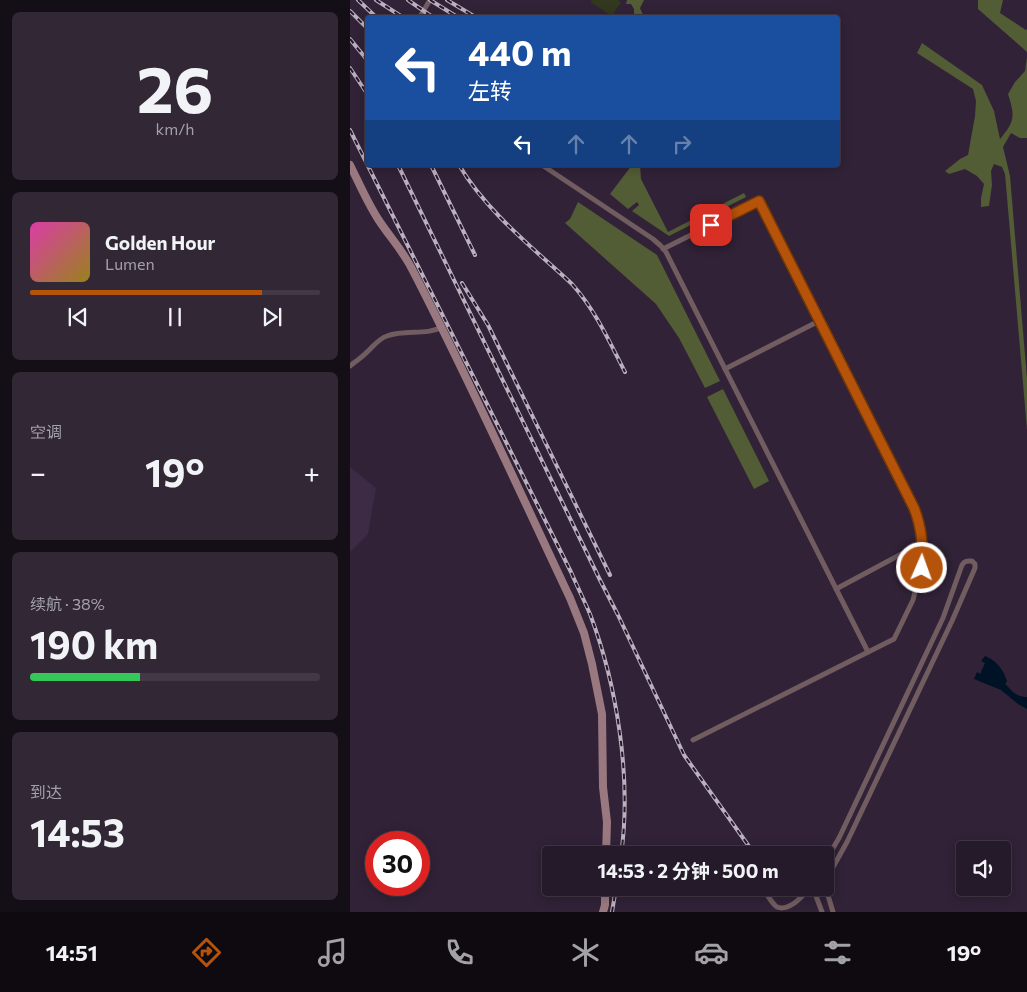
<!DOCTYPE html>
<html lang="zh">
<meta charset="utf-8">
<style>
:root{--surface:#251a29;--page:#312735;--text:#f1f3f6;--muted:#a3a1a8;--line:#423846;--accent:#b45309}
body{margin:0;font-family:Commissioner,"Noto Sans SC",sans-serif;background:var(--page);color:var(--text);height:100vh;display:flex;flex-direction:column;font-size:19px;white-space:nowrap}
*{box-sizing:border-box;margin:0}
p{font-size:16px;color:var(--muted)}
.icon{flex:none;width:28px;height:28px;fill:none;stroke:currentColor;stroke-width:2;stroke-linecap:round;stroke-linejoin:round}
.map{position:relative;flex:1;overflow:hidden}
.details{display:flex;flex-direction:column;gap:12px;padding:12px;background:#140e17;width:350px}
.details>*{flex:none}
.top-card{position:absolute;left:15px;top:15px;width:475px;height:152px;border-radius:5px;box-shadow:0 2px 12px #0003,0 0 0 1px var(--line);background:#1a4fa0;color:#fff;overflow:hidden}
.tools{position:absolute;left:606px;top:841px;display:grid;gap:10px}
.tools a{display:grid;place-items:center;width:55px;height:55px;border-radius:5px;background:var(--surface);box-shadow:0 2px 12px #0003,0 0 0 1px var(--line);font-size:25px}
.speed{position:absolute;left:15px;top:831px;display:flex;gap:10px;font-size:25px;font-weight:700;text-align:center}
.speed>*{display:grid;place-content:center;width:65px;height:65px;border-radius:50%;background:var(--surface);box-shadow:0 2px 12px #0003,0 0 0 1px var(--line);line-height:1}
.speed .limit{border:8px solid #d22;background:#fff;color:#111}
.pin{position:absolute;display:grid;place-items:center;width:42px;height:42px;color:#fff;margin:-21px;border-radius:10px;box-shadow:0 2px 8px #0006}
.me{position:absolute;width:55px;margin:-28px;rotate:2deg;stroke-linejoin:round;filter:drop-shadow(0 0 4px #0008)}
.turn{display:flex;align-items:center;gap:18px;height:105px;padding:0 20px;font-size:22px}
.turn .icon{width:65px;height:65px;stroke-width:2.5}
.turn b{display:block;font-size:35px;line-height:42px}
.lanes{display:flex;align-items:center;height:48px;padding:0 20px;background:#0003;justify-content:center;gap:25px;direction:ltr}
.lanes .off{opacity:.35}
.big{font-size:38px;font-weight:700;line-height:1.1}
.details .tile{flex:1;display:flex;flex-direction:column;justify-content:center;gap:8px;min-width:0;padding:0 18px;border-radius:8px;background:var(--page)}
.details .dial{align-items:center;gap:0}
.dial b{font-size:65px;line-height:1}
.song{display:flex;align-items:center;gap:15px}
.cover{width:60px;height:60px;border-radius:8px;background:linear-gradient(135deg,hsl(320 70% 55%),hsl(50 70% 35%))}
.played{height:5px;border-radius:2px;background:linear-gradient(90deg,var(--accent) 80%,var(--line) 80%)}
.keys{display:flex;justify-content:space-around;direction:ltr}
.heat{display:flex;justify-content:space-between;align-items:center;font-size:28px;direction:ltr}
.charge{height:8px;border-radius:4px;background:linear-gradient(90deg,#34c759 38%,var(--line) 0)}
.trip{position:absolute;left:192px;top:846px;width:292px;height:50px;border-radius:5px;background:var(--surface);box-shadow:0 2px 12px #0003,0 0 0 1px var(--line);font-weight:700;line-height:50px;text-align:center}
.tabs{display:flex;height:80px;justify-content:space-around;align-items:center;background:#0f0a10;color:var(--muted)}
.tabs .icon{width:35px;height:35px}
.tabs .active{color:var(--accent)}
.tabs b{font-size:22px;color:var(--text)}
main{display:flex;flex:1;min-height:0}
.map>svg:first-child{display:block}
</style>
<main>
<section class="details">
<div class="tile dial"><b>26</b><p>km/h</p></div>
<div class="tile">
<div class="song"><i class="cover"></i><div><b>Golden Hour</b><p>Lumen</p></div></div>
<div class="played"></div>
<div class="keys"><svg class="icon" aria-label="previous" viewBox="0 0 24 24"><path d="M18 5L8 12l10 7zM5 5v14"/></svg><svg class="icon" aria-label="pause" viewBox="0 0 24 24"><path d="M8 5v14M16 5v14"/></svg><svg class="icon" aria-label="next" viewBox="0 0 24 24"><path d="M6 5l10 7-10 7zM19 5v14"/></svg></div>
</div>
<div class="tile"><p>空调</p>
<div class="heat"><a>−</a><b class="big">19°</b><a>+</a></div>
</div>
<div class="tile"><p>续航 · 38%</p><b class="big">190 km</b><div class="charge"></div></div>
<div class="tile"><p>到达</p><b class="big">14:53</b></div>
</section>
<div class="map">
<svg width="677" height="912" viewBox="0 0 677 912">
<rect width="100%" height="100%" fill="#312237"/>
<polygon fill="#3d2a44" points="0,467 26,488 18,534 0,552"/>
<polygon fill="#31381d" points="242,0 268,0 271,2 262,16 240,2"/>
<g fill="#525c35">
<polygon points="277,0 294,0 290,8 294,17 284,17 284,9 281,4 276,4"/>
<polygon points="628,0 653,0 650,13 676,30 677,29 677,52 628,9"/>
<path d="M 572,43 L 632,85 L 644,111 L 650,139 C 665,121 665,116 658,94 L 665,82 L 675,71 L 677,57 L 677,138 L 670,138 L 661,133 L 653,147 L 660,176 L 677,379 L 677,430 L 655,174 L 652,167 L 644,164 L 641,171 L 642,185 L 639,206 L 631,207 L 631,198 L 634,184 L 627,176 L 615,169 L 599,174 L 595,171 L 610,159 L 618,155 L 625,116 L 626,101 L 623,89 L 567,53 Z"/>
<polygon points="282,165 290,165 291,179 318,232 394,193 396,197 319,236 282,211 289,205 287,202 278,209 260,194"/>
<polygon points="228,202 307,255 370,381 355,388 329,338 306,304 215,223 220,219"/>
<polygon points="373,389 419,481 404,489 357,397"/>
</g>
<path fill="#001326" d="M 635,656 C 646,660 653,669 657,681 L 655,684 C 664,692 664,696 677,697 L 677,709 L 668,704 L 651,690 L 624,679 L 627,672 L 630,674 L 635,663 L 631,661 Z"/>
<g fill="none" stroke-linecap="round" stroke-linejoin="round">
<g stroke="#715c60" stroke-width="5">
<polyline points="69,18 80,0"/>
<polyline points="192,165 303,239 311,246 316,252 518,652"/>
<polyline points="313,249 409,201 564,508 569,521 572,537 573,551 571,568 563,600 544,639 343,740"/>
<path d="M 0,366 C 5,362 11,358 16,353 C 23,347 28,339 37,336 C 56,329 76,336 92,327"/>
<polyline points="375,369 469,321"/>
<polyline points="486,589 572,543"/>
<polyline points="385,849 390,855"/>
<path d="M 476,860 L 489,838 L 593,618 L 612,565 C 615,560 618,561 622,561 L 625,564 L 625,568 L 602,621 L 497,842 L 477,878 L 477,892 L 483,912"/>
<path d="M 412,888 C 417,893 421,903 427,907 C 440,912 453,895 460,888"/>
<polyline points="465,888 466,896 472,912"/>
</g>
<g stroke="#99797f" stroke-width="8">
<path d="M 0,165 C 9,183 17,202 28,219 C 39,236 53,251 62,269 C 118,377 168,488 220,598 L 234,633 L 242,664 L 252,714 L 253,787 L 257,822 L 256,855"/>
<polyline points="253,912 255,905 255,888"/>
</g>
<defs>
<g id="rail">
<polyline points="8,0 27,18"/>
<polyline points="26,0 54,18"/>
<polyline points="58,0 84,18"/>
<polyline points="80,0 109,18"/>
<polyline points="97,0 127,18"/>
<polyline points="0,11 18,29"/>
<polyline points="0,39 18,61"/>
<polyline points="0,68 18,95"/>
<path d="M 0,130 L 221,572 C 227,586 234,600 240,614 C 267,685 282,779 271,855"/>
<polyline points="48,165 250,580 268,615 334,755 403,852"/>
<polyline points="81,165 125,255"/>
<path d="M 109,165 C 137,212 182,247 222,284 C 246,311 259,341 275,372"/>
<polyline points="112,283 138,325 260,575"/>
<polyline points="262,912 266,888"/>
</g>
</defs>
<use href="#rail" stroke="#bbb0bf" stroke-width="4"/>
<use href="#rail" stroke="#27182c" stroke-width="2" stroke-dasharray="5.5" stroke-linecap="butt"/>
</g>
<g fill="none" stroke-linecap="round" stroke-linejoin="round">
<defs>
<path id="route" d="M 361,225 L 409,201 L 564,508 C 572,528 573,546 572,568"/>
</defs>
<use href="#route" stroke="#753606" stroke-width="12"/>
<use href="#route" stroke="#b45309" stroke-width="9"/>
</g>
</svg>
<div class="tools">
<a><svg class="icon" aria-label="sound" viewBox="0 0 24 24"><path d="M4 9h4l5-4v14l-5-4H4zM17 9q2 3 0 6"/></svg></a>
</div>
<div class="speed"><div class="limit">30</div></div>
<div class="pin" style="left:361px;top:225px;background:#d93025"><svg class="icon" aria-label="arrive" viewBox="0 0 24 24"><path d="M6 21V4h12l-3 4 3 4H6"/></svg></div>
<svg class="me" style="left:572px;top:568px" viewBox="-20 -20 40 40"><circle r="17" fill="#b45309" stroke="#fff" stroke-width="3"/><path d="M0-11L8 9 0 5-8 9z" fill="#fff"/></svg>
<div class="trip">14:53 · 2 分钟 · 500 m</div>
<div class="top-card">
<div class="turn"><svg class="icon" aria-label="left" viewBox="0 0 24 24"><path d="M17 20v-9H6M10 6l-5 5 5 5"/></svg><div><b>440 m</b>左转</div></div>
<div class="lanes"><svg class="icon" aria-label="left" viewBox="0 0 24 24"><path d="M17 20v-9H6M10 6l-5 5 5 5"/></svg><svg class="icon off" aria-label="ahead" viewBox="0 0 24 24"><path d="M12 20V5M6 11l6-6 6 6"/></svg><svg class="icon off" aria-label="ahead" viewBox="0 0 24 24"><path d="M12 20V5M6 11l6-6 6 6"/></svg><svg class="icon off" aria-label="right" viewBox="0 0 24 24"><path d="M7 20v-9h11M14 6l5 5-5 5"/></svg></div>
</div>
</div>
</main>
<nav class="tabs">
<b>14:51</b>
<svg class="icon active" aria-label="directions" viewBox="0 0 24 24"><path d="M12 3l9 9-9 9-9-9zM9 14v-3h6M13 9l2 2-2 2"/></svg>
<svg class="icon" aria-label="music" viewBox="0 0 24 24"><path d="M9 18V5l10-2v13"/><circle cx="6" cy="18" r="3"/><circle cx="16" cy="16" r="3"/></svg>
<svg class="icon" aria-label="phone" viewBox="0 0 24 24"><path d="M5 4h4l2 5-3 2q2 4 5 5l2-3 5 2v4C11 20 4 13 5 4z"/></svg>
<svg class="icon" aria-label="climate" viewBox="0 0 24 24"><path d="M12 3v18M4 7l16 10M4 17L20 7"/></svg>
<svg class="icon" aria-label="car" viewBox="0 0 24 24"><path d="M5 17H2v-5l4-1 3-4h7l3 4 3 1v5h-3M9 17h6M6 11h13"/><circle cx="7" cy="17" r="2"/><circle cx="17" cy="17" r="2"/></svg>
<svg class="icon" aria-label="filters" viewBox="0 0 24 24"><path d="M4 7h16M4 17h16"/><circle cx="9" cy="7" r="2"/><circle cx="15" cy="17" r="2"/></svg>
<b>19°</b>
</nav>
